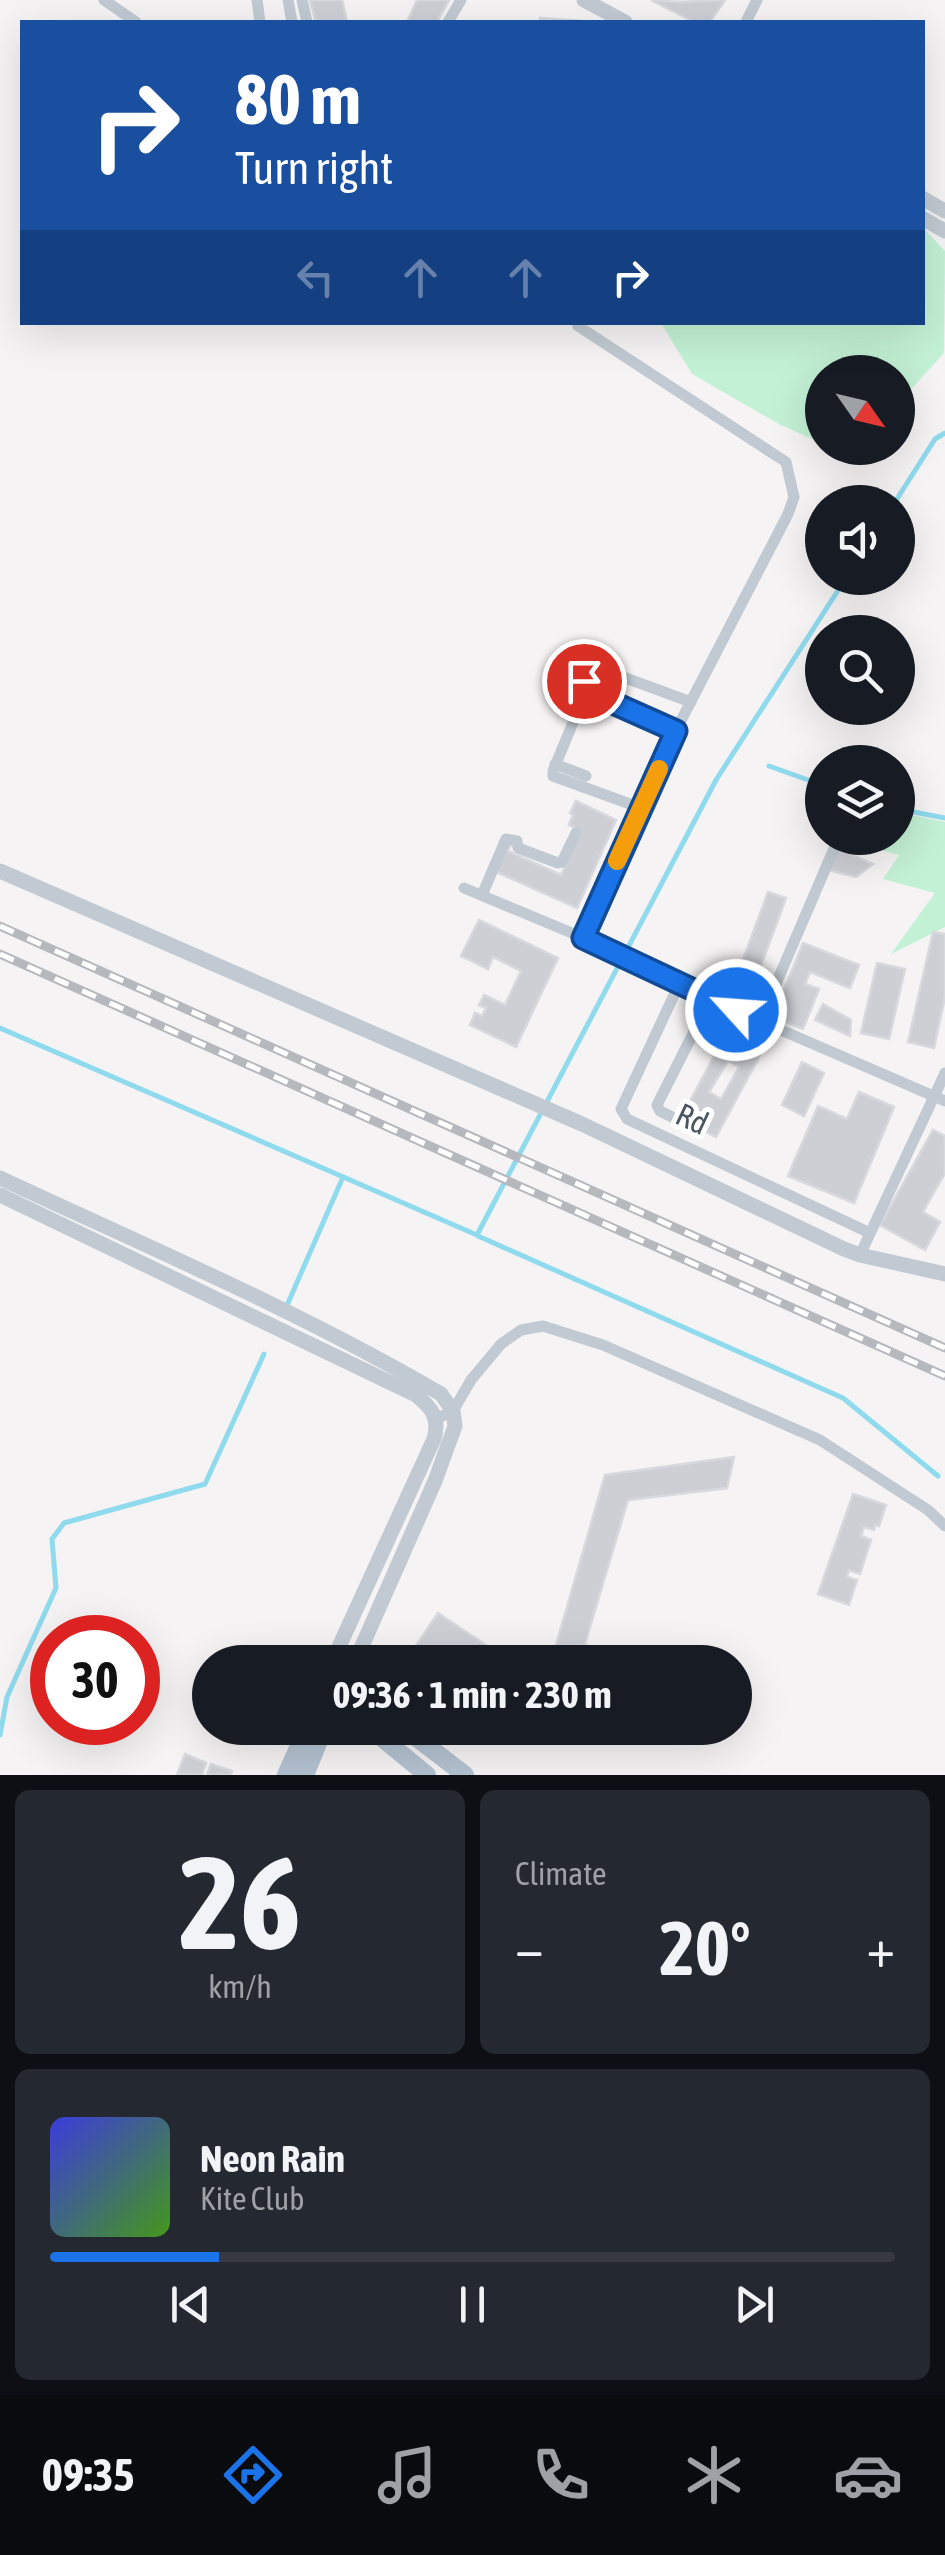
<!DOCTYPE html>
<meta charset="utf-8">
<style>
:root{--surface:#171b24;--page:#242831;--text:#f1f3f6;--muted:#9ea1a6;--line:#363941;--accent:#1a73e8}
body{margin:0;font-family:"Asap Condensed",sans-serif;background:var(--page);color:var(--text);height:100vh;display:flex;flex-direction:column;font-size:38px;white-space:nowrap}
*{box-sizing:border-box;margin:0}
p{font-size:32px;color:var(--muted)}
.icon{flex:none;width:55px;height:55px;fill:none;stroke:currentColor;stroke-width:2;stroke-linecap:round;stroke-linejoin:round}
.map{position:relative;height:1775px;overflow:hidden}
.drawer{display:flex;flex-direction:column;gap:15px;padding:15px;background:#0d0f14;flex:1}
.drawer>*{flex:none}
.banner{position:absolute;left:20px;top:20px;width:905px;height:305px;border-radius:0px;box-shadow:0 10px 40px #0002;background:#1a4fa0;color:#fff;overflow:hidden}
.needle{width:65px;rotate:124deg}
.fabs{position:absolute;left:805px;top:355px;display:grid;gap:20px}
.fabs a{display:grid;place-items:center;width:110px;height:110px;border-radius:50%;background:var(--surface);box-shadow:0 10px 40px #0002;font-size:50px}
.speed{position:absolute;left:30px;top:1615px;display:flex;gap:20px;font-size:50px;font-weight:700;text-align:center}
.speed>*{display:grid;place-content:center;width:130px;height:130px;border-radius:50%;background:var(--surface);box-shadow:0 10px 40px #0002;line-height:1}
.speed .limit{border:15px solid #d22;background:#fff;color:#111}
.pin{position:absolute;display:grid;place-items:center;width:85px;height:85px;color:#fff;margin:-42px;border:5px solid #fff;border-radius:50%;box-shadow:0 2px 10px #0007}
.me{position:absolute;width:110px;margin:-55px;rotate:296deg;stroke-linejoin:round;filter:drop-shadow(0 0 8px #0008)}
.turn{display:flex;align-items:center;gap:35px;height:210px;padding:0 50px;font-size:45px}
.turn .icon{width:130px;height:130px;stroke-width:2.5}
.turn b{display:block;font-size:70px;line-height:85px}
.lanes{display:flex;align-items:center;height:95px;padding:0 50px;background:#0003;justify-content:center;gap:50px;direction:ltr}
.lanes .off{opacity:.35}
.big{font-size:75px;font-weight:700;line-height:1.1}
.drawer .widget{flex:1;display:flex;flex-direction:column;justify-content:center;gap:15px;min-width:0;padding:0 35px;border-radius:15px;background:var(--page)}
.drawer .dial{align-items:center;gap:0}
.dial b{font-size:130px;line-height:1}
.song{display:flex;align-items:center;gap:30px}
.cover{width:120px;height:120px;border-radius:15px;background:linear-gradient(135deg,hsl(240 70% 55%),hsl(100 70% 35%))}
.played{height:10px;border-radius:5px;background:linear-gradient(90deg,var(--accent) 20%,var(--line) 20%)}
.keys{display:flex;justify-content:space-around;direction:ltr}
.heat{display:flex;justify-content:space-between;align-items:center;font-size:55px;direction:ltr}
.drawer .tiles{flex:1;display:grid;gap:15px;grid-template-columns:1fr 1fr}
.widget:last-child{grid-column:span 2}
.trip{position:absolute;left:192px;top:1645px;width:560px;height:100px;border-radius:50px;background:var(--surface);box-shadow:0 10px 40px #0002;font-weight:700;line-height:100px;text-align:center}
.dock{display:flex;height:160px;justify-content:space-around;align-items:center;background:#090b0e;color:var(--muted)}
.dock .icon{width:70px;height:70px}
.dock .on{color:var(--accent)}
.dock b{font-size:45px;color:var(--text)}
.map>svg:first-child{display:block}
</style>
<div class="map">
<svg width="945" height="1775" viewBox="0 0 945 1775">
<rect width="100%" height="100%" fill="#f5f3f3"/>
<g fill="#c3f1d5">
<polygon points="923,228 945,251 944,353 913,387 898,396 898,372 822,372 821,443 779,424 692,374 661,323 922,322"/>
<polygon points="898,812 945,822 945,927 891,954 935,893 883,879 899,855 836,838 898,838"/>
</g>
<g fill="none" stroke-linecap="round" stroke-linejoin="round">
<g stroke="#90daee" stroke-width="5">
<polyline points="895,502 935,439 945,433"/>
<polyline points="769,766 822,785"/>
<polyline points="898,809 945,818"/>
<polyline points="0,1028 477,1235 716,780 846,578"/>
<polyline points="478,1236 843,1398 938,1476"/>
<polyline points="288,1303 343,1177"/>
<polyline points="0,1735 7,1697 56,1588 52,1539 64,1523 205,1484 264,1354"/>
</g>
</g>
<g fill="#cdcfd5" stroke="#d7d9de" stroke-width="2.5" fill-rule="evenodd">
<polygon points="314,0 342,0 347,22 316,22 310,1"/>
<polygon points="417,0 449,0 437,22 407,22"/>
<polygon points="651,0 678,2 725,0 710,22 694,22"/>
<polygon points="540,18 581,21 581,22 539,22"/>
<polygon points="576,801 616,820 577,908 494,871 506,845 510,847 508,851 561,875 581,831 569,825 573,815 570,813"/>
<polygon points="837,848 873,864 856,877 828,870"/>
<polygon points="768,892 786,898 752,990 734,984"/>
<polygon points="479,920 558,958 516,1047 470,1025 475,1013 482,1016 486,1008 479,1005 484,995 505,1005 521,971 493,957 488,969 461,956"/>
<polygon points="933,932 945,934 945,997 934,1048 908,1042"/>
<polygon points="803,943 859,965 850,988 810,972 805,984 819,989 803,1029 773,1017"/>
<polygon points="877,963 905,969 889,1039 861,1033"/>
<polygon points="823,1004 851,1020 850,1036 815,1020"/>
<path d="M 729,1028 L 765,1046 L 716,1137 L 681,1118 ZM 728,1061 L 739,1067 L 721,1099 L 709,1092 Z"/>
<polygon points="802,1062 824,1073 804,1116 782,1105"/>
<polygon points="859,1092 894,1107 854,1203 788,1176 818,1106 847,1119"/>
<polygon points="933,1130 945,1136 945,1173 923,1212 940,1222 925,1250 880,1225"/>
<polygon points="734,1457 727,1488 628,1500 585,1644 606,1662 566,1662 554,1652 605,1475"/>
<polygon points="853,1494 886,1505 879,1526 875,1525 874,1530 864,1527 861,1536 871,1540 860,1574 849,1570 847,1577 857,1580 849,1605 818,1594"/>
<polygon points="438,1613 511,1662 470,1662 448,1648 438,1662 418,1662 409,1656"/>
<polygon points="185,1754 206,1763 202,1775 177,1775"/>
<polygon points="211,1764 232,1771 230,1775 207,1775"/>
</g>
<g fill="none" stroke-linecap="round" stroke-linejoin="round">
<g stroke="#c1cad2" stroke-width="11">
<polyline points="104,0 136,22"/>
<polyline points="257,0 260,22"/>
<polyline points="288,0 292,22"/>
<polyline points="302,0 307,22"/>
<polyline points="448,22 461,0"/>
<polyline points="746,22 757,0"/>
<polyline points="580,322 578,326 786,462 794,497 788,514 673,736 583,938"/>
<polyline points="586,691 553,771 553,776 641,808"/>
<path d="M 676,731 L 584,690 C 581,682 587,672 593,666 L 691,702"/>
<polyline points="555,764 586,776"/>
<polyline points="464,888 603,946 760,1021 945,1101"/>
<polyline points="482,895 506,839 517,841 518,848 558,863 562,862 576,833"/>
<polyline points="680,982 621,1109 627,1119 870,1233"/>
<polyline points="760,1021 836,844"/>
<polyline points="676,1119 660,1111 657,1105 711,998"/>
<polyline points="860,1255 945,1073"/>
<polyline points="436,1419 453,1411 471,1380 501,1344 521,1330 543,1326 603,1345 820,1440 928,1510 945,1526"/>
</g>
<g stroke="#c1cad2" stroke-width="15">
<polyline points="584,0 625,22"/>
<polyline points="922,198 945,211"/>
<polyline points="922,218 945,231"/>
<polyline points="0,871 582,1124 844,1249 860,1255 945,1274"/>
<path d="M 0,1178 C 148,1247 299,1311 441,1394 L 453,1411 L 455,1426 L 435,1481 L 355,1662"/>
<path d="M 0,1195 L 416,1395 C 432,1408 440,1418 434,1439 L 332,1662"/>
</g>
<g stroke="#b3c2d1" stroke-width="18">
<polyline points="370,1728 427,1775"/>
<polyline points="404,1728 465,1775"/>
<polyline points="286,1775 307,1728"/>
<polyline points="305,1775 321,1736 328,1728"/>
</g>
<defs>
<g id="rail">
<polyline points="0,926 945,1348"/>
<polyline points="0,954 945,1376"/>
</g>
</defs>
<use href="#rail" stroke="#b5b8bd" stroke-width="9"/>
<use href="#rail" stroke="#fff" stroke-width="5" stroke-dasharray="15" stroke-linecap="butt"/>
</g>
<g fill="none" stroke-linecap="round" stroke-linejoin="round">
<defs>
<polyline id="route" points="584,681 584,690 676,731 583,938 736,1010"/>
</defs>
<use href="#route" stroke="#114b97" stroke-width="25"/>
<use href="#route" stroke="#1a73e8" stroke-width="18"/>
<polyline stroke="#f59e0b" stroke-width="18" points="617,861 659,769"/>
</g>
<g text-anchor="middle" stroke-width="10" stroke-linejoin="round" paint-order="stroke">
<g font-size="32" fill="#4a5661" stroke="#fff">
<text transform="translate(692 1119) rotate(25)" y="11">Rd</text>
</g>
</g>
</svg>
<div class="fabs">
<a><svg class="needle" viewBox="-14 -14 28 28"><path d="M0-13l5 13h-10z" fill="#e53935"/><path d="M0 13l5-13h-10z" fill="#9ea1a6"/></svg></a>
<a><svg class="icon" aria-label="sound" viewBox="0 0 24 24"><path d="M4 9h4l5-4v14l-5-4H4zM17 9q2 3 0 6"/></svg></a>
<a><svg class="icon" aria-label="search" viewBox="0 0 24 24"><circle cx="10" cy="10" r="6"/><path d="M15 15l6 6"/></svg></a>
<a><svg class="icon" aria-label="layers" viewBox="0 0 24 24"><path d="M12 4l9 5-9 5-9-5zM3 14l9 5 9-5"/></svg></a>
</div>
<div class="speed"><div class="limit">30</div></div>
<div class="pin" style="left:584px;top:681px;background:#d93025"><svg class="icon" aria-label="arrive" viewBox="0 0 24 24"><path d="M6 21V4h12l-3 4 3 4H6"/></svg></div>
<svg class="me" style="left:736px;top:1010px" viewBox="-20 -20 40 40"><circle r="17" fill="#1a73e8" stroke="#fff" stroke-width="3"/><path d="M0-11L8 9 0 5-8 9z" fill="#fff"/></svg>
<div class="trip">09:36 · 1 min · 230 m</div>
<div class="banner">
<div class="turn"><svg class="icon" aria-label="right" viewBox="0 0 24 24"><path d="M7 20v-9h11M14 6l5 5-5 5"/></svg><div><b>80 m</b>Turn right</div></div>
<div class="lanes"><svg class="icon off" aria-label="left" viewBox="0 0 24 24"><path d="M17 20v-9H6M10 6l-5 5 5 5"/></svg><svg class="icon off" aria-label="ahead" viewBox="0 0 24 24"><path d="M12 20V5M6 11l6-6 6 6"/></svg><svg class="icon off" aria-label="ahead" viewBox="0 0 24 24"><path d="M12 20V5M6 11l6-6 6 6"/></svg><svg class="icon" aria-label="right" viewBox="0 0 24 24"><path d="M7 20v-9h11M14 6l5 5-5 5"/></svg></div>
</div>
</div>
<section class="drawer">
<div class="tiles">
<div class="widget dial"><b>26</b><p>km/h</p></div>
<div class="widget"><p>Climate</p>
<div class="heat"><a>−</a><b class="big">20°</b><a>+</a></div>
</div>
<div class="widget">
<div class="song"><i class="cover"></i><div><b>Neon Rain</b><p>Kite Club</p></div></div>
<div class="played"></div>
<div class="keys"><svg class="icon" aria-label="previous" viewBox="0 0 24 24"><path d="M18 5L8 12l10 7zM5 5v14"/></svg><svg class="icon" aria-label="pause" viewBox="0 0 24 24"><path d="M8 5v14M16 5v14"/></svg><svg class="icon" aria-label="next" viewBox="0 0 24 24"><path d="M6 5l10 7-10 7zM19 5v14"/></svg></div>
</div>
</div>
</section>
<nav class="dock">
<b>09:35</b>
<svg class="icon on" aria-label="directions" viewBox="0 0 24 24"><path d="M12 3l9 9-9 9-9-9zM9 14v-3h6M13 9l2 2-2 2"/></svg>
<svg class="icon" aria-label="music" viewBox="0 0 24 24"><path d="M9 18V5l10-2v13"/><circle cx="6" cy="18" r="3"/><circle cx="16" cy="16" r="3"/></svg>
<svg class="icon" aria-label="phone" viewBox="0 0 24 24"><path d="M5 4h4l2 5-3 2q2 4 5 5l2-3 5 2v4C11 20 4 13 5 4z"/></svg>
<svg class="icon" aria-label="climate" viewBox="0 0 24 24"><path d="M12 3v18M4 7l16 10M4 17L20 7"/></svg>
<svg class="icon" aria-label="car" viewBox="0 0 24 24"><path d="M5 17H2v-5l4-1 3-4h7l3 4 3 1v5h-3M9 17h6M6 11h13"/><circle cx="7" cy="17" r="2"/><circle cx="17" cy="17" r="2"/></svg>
</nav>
